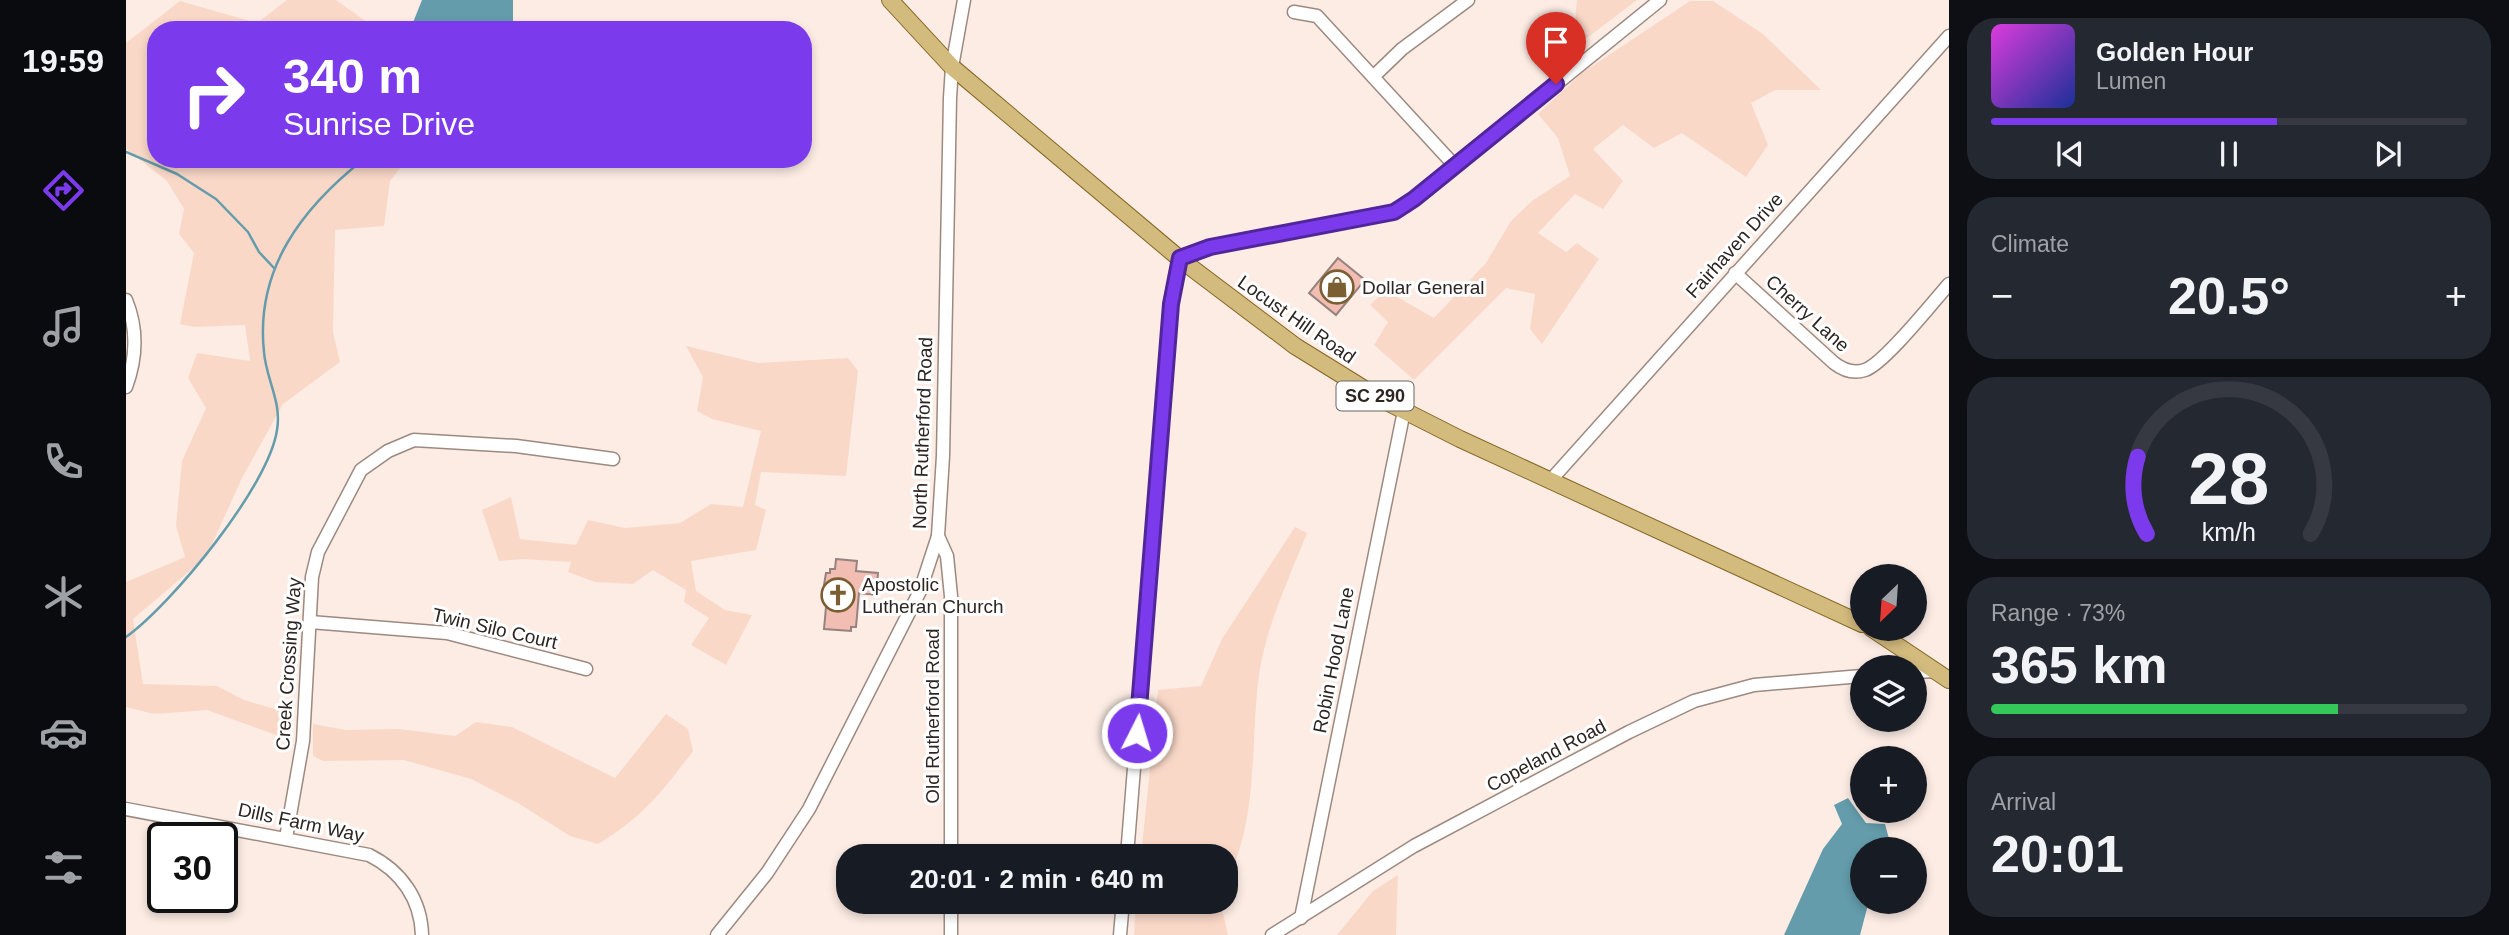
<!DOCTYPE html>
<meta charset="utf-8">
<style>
:root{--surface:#171b24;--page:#242831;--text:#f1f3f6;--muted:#9ea1a6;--line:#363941;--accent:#7c3aed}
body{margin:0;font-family:Arial,sans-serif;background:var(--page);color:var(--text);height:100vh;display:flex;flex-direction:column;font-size:26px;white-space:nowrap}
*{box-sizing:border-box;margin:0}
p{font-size:23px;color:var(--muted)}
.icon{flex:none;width:38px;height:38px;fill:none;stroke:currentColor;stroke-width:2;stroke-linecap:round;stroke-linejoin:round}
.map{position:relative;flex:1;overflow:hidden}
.details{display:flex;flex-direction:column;gap:18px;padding:18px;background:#0d0f14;width:560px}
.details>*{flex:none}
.hud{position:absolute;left:21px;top:21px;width:665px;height:147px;border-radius:28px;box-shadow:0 4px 10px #0003;background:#7c3aed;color:#fff;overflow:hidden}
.needle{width:46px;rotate:205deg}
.controls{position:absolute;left:1724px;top:564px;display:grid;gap:14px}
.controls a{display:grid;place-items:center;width:77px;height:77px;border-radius:50%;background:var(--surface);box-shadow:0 4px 10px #0003;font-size:35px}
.speed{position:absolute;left:21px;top:822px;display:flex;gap:14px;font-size:35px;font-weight:700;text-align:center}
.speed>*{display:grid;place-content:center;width:91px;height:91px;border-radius:50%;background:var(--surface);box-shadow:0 4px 10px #0003;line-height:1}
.speed .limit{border:4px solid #111;border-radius:10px;background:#fff;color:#111}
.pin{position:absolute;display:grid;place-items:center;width:60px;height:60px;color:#fff;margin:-72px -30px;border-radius:50% 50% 50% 0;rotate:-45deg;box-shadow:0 0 7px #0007}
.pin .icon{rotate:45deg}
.me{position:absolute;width:77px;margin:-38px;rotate:5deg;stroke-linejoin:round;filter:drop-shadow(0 0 5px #0008)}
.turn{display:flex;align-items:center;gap:24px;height:147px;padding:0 21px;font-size:32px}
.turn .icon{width:91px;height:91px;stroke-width:2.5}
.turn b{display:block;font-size:49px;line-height:60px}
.big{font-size:52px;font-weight:700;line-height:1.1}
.details .card{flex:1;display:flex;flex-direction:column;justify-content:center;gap:10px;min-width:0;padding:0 24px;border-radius:28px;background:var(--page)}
.details .dial{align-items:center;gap:0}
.dial svg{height:182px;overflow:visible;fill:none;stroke:var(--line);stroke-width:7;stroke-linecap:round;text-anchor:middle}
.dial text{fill:var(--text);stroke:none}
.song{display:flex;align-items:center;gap:21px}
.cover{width:84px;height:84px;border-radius:10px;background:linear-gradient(135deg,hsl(300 70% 55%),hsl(230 70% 35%))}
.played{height:7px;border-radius:4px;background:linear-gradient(90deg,var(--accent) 60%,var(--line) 60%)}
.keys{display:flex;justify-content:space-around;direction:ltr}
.heat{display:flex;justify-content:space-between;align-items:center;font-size:38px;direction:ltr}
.charge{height:10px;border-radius:5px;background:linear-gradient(90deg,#34c759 73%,var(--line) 0)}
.trip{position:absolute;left:710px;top:844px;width:402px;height:70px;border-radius:28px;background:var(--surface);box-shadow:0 4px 10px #0003;font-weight:700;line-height:70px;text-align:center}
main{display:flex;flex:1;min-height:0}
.tab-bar{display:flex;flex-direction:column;width:126px;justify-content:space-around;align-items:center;background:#090b0e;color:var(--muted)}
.tab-bar .icon{width:49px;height:49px}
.tab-bar .on{color:var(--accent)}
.tab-bar b{font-size:32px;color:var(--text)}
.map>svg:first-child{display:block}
</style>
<main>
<nav class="tab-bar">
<b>19:59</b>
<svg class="icon on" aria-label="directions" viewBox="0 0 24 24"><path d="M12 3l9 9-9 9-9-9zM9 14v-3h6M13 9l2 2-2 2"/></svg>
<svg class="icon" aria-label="music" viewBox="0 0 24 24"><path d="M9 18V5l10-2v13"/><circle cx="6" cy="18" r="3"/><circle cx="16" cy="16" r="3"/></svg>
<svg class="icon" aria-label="phone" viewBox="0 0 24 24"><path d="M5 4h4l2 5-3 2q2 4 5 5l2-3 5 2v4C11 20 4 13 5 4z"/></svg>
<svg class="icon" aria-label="climate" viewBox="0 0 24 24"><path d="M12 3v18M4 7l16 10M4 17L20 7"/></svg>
<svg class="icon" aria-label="car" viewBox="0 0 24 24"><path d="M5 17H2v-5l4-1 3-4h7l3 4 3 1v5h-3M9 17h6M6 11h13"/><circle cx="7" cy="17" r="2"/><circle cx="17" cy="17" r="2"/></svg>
<svg class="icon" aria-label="filters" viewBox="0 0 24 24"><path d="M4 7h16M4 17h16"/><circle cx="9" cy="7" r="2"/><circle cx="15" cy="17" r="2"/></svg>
</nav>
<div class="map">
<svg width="1823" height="935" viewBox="0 0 1823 935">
<rect width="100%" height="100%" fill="#fcece4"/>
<g fill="#fad8c8">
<polygon points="161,0 210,0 252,30 30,30 30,159 281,159 264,181 258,226 209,230 207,332 214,362 157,404 116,478 80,557 7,619 17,684 91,686 118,700 163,713 158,738 81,710 28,714 0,707 0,582 59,557 50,526 56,461 80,408 62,378 71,353 124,361 119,325 68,327 54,324 68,253 53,234 58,209 41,181 0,149 0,43 54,1 131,23"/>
<polygon points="1451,0 1511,0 1420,69 1408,56 1449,22"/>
<polygon points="1564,1 1587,1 1637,34 1695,90 1649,90 1625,103 1642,145 1620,177 1556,133 1528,148 1497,125 1467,149 1497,181 1477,209 1449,194 1412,233 1440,252 1451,243 1473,259 1416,344 1404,329 1409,294 1380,288 1288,380 1248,345 1262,322 1244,305 1259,290 1308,318 1360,263 1385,221 1406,201 1444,176 1432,138 1412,114 1456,73"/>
<polygon points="560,346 632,363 722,358 732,371 720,476 635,472 629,505 640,510 630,550 565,561 570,591 599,610 626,615 600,665 565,645 583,618 558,602 560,590 527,570 507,584 469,582 442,572 445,562 397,559 373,561 356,510 385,497 394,539 450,545 462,520 499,528 554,523 585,504 617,507 635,431 586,419 571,411 577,377"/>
<path d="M 1169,527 L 1181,533 C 1163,579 1140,626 1133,675 C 1124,744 1133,817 1101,881 L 1101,856 L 1015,856 L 1032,690 L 1075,686 L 1096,639 Z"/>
<path d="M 540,714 L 562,729 L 567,751 C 536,792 517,817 472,844 L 444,836 L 392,803 L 345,779 L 278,760 L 197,761 L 187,756 L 187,724 L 220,730 L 273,729 L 329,736 L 350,722 L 386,727 L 489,778 Z"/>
<polygon points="1272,875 1270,935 1211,935 1247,891"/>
<polygon points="1010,901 1094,901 1102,935 1008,935"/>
</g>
<g fill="#649cab">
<polygon points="296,0 387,0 387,30 284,30"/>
<polygon points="1722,798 1740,823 1759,824 1765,846 1764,849 1736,849 1736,901 1743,901 1734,935 1658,935 1697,849 1716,824 1708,805"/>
</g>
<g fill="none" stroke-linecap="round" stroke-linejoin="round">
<g stroke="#649cab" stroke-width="2.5">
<polyline points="0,152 51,174 90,199 122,232 133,252 148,268"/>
<path d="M 0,637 C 46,604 143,486 151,430 C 156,402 140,379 138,352 C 129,269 176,208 238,159"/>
</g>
</g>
<g fill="#f2bdb3" stroke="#96827e" stroke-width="2">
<polygon points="1212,258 1239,280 1210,315 1183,293"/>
<polygon points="710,559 731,561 730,571 752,573 750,595 733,593 730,627 725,627 725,631 698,629 702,585 698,585 700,573 704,573 704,569 709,569"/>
</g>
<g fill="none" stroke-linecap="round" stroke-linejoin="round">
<defs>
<g id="minor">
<polyline points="1168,12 1191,16 1329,166"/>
<polyline points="1248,76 1276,49 1342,0"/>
<path d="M 1609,273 L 1708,363 C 1717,370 1727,374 1739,370 C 1758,364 1807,302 1823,284"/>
<path d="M 0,300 C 12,329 11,357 0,387"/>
<polyline points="1424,481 1823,36"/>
<polyline points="812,536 821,556 825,596 825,856"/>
<polyline points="184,622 321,633 460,669"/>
<polyline points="1788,672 1811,671"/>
<path d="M 0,809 L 243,855 C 275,871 295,899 296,935"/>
<polyline points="160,838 177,741 186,577 192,552 235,470 262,451 288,440 390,446 487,459"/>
<polyline points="1001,856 1045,304 1054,259 1084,247 1255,215 1280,206 1534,0"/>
<polyline points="1175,918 1278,411"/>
<polyline points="591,935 641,873 683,809 794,591 812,536 817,456 824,98 826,67 838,0"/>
<polyline points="825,935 825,901"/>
<polyline points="994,935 997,901"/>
<polyline points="1146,935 1288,846 1503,732 1568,701 1628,685 1736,676"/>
</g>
<g id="major">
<polyline points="764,0 826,67 1054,259 1169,346 1253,398 1334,439 1736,624"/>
<polyline points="1745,628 1823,680"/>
</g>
</defs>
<use href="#minor" stroke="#9c8a81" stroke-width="15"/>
<use href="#major" stroke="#856825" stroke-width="18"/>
<use href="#minor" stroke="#fff" stroke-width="12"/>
<use href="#major" stroke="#d3ba7d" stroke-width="16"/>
</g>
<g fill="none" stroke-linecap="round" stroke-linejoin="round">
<defs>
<polyline id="route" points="1011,733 1045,304 1054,258 1084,247 1268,212 1288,199 1430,84"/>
</defs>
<use href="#route" stroke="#51269a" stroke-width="18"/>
<use href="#route" stroke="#7c3aed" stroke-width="12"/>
</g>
<defs>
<symbol id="shop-ring" viewBox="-11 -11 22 22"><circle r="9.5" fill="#fff" stroke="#7b5e31" stroke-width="1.5"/><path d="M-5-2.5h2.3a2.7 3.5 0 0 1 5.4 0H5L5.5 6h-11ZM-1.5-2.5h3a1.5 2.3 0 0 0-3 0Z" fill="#7b5e31"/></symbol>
<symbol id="church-ring" viewBox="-11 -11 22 22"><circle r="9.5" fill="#fff" stroke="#7b5e31" stroke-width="1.5"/><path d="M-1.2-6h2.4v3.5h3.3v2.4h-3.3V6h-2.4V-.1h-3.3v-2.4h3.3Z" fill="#7b5e31"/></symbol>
</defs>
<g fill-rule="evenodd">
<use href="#shop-ring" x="1192" y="268" width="38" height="38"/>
<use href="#church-ring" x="693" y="576" width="38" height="38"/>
</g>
<g text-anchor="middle" stroke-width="6" stroke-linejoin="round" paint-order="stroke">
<rect fill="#fff" stroke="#6b6664" stroke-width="2" x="1210.5" y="381.5" width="77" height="29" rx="5"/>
<g font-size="18" font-weight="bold" fill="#2c2522">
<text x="1249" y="402">SC 290</text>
</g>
<g font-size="19" fill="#2c2522" stroke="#fff">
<text transform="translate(1608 245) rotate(-48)" y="7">Fairhaven Drive</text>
<text transform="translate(1682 313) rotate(42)" y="7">Cherry Lane</text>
<text transform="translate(1171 319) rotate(35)" y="7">Locust Hill Road</text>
<text transform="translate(796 433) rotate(-88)" y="7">North Rutherford Road</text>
<text transform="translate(369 628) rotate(13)" y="7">Twin Silo Court</text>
<text transform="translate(1207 660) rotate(-79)" y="7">Robin Hood Lane</text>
<text transform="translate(162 664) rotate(-86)" y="7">Creek Crossing Way</text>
<text transform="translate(806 716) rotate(-90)" y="7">Old Rutherford Road</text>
<text transform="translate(1420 755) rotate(-28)" y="7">Copeland Road</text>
<text transform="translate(175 822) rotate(12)" y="7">Dills Farm Way</text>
</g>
<g font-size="19" fill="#2c2522" stroke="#fff" text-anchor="start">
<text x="1236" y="294">Dollar General</text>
<text x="736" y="591">Apostolic<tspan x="736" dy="22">Lutheran Church</tspan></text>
</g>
</g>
</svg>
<div class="controls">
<a><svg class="needle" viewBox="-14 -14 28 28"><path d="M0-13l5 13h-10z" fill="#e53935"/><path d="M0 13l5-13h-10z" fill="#9ea1a6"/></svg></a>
<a><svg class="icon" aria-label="layers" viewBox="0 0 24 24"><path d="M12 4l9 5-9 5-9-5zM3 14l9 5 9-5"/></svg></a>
<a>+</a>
<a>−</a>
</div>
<div class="speed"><div class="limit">30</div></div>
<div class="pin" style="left:1430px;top:84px;background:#d93025"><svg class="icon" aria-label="arrive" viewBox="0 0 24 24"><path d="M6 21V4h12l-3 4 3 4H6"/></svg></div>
<svg class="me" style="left:1011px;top:733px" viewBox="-20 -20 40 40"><circle r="17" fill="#7c3aed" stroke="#fff" stroke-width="3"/><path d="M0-11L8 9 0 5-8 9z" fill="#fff"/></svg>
<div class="trip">20:01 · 2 min · 640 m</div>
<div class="hud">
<div class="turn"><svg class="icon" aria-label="right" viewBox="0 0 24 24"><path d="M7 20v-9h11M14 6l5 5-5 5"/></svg><div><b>340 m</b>Sunrise Drive</div></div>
</div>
</div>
<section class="details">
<div class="card">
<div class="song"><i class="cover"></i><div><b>Golden Hour</b><p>Lumen</p></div></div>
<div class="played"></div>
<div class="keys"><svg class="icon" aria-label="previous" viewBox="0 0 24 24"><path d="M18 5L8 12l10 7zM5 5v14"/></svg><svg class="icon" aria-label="pause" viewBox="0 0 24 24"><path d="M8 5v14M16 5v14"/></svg><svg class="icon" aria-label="next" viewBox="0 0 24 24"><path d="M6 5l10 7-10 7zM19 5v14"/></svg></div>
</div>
<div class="card"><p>Climate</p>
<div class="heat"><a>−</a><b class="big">20.5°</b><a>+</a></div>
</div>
<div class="card dial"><svg viewBox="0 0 100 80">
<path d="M14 69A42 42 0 1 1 86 69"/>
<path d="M14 69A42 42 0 0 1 10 35" stroke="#7c3aed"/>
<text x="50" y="56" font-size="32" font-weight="700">28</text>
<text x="50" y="72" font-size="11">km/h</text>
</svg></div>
<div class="card"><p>Range · 73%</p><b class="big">365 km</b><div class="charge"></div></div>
<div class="card"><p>Arrival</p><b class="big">20:01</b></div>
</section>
</main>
